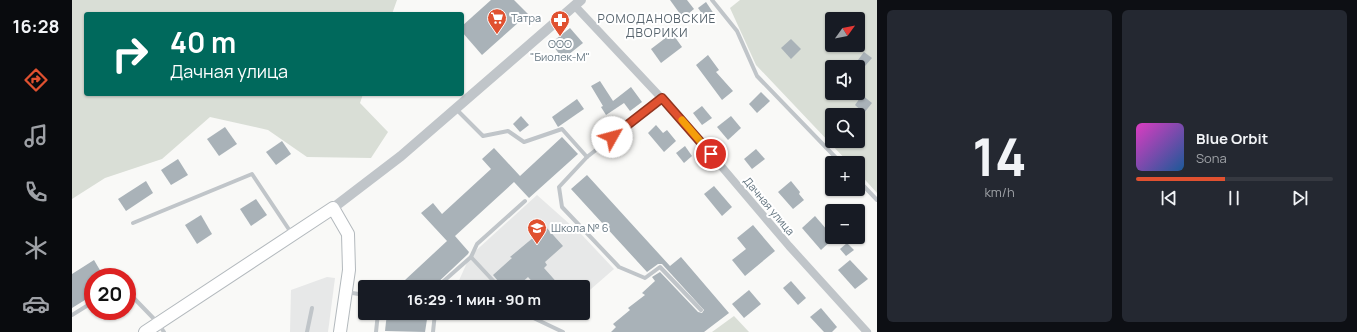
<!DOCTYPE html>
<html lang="ru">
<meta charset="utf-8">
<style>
:root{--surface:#171b24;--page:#242831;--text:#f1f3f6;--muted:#9ea1a6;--line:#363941;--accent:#e05130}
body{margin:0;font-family:Manrope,sans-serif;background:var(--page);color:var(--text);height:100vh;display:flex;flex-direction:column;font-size:15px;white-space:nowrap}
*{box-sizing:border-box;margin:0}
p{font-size:13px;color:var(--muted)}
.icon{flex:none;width:22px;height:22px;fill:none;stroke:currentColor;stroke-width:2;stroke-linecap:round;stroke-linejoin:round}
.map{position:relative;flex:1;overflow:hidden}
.panel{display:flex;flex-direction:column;gap:10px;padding:10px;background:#0d0f14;width:480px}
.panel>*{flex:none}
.top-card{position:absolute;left:12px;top:12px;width:380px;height:84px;border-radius:4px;box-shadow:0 1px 3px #0004;background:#00695c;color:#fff;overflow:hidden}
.needle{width:26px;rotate:57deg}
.fabs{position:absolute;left:753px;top:12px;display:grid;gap:8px}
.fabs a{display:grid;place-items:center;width:40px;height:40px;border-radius:4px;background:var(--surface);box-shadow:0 1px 3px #0004;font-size:20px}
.speed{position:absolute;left:12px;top:268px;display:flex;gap:8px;font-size:20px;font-weight:700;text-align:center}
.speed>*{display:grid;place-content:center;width:52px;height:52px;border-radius:50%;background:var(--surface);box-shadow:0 1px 3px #0004;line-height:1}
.speed .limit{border:6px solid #d22;background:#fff;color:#111}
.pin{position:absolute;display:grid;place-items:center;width:34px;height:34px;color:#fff;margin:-17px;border:2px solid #fff;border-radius:50%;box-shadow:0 1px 4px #0007}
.me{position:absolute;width:44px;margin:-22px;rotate:52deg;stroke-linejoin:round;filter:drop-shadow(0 0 3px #0008)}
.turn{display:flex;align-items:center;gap:14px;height:84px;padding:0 20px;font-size:18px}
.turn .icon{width:52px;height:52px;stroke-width:2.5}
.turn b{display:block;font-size:28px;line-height:34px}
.panel .card{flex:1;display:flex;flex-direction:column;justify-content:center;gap:6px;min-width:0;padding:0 14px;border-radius:6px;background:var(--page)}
.panel .dial{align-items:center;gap:0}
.dial b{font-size:52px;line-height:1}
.song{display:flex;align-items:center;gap:12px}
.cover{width:48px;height:48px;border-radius:6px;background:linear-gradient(135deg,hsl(310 70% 55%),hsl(210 70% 35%))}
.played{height:4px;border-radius:2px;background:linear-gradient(90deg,var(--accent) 45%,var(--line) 45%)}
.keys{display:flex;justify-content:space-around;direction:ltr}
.panel .tiles{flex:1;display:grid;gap:10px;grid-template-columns:repeat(2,1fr)}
.trip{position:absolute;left:286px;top:280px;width:232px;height:40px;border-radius:4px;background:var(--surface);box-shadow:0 1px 3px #0004;font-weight:700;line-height:40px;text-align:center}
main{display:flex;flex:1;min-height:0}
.dock{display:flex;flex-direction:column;width:72px;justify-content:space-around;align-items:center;background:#090b0e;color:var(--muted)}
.dock .icon{width:28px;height:28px}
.dock .current{color:var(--accent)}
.dock b{font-size:18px;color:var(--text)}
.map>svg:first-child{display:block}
</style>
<main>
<nav class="dock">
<b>16:28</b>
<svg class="icon current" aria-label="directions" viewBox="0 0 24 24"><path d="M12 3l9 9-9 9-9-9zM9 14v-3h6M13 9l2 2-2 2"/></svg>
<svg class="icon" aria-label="music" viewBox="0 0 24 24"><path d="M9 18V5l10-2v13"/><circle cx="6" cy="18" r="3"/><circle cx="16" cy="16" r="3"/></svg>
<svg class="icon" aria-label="phone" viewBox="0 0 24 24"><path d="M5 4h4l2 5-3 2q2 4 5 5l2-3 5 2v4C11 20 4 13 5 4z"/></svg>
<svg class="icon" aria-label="climate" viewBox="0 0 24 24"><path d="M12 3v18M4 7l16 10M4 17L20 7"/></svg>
<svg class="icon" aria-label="car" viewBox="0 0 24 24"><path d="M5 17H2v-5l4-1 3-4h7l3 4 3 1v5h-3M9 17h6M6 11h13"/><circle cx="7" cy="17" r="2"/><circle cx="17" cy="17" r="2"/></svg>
</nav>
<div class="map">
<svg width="805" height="332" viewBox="0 0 805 332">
<rect width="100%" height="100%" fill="#f9f9f7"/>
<g fill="#e7e8e8">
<polygon points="465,195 510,235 542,269 511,296 511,287 384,287 398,256"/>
<polygon points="255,277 263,278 256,332 218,332 219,290"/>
</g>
<g fill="#d9ded6" fill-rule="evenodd">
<polygon points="0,0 325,0 320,14 14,14 14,94 291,94 288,103 316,132 299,158 235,157 196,130 138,117 90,159 33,178 0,199"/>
<path d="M 668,0 L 805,0 L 805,193 L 786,172 L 786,163 L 777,163 L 684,65 L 658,8 ZM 760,19 L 786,19 L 786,45 L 760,45 ZM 760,67 L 786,67 L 786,93 L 760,93 ZM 760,115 L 786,115 L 786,141 L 760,141 Z"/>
<polygon points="662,316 677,332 640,332"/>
</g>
<g fill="#a9b2b8">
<polygon points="419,0 442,0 456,14 410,55 390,32 390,26"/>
<polygon points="598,0 615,0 622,9 611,18"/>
<polygon points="634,2 642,14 634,19 626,8"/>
<polygon points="498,28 511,43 491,59 479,43"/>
<polygon points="600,33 610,47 589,63 579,49"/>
<polygon points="719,39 729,49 719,59 709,48"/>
<polygon points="792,52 800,58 793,66 786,60"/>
<polygon points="636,55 647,70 644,72 661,91 650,100 624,65"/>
<polygon points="528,81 541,101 559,87 570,102 558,111 552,103 534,115 529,107 531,106 519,86"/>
<polygon points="689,92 698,101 685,113 677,104"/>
<polygon points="790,95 800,103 792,113 783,105"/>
<polygon points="505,99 512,109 486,127 480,117"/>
<polygon points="630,106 640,118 630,125 621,113"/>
<polygon points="449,116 457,125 448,132 441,124"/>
<polygon points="659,116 669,128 656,140 645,127"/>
<polygon points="584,125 591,133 595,130 604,141 592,152 576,133"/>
<polygon points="153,127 165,144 147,156 135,139"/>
<polygon points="490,137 506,154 457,198 442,182 383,236 397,252 396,254 361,287 340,287 333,280 375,241 349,213 361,203 370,214 419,169 410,159 422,148 448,176"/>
<polygon points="210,141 219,154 204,165 194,152"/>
<polygon points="613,146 620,156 612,163 604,153"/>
<polygon points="684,149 693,159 680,169 672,159"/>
<polygon points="106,159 116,175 99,185 89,170"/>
<polygon points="515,175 598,266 609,257 657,313 632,332 539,332 544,327 541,324 558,310 556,308 573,295 570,293 583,281 580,277 588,272 626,312 630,313 632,310 590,264 586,264 575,272 499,189"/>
<polygon points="74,181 81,193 54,211 46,199"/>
<polygon points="719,181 728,192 727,194 732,200 721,209 706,192"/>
<polygon points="642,186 660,207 650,216 632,194"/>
<polygon points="184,199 195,215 179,226 168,209"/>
<polygon points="129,215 140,234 125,244 113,225"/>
<polygon points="743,216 762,238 749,250 730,228"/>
<polygon points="681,225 703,251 673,276 660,260 674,249 665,238"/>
<polygon points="474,227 491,246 473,262 475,265 472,268 489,287 465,287 456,277 445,287 431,287 421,275 440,258 438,257"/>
<polygon points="775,243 782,250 774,256 768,249"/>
<polygon points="22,260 32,277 21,277 21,295 0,308 0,274"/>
<polygon points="778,260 796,279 783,289 766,270"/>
<polygon points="719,281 734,298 726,305 711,288"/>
<polygon points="677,290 689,304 672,318 660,304"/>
<polygon points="749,308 765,327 760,332 752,332 738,317"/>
<polygon points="315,313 356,313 353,332 313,331"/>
</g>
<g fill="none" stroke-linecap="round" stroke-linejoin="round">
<defs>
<polyline id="secondary" points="73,332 261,208 276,234 277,270 268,332"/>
</defs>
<use href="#secondary" stroke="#b3b9bd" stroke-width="14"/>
<g stroke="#c0c5c9" stroke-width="4">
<polyline points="640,0 665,31 685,76 769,163"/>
<polyline points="590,98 515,157 487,187 490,207 547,267 573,278 588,267 629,310"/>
<polyline points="384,109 411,136 436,131 452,142 490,129 515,157"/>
<polyline points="786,180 805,200"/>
<polyline points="61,223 180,174 220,234"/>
<polyline points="399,257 427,287"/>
<polyline points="365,287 399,257 405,244 453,201"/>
<polyline points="55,291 86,323 92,332"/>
<polyline points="274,292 293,295"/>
<polyline points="451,313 491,332"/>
<polyline points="0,315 21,302"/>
<polyline points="235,332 240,308"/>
<polyline points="304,332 306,313"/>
<polyline points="361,332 363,313"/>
</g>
<polyline stroke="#c0c5c9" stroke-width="8" points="503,6 610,120 717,246 795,332"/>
<polyline stroke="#c0c5c9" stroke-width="10" points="261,208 329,156 509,0"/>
<use href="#secondary" stroke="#fff" stroke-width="12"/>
</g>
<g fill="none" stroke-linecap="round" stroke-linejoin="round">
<defs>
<polyline id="route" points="540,137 590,98 639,154"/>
</defs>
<use href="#route" stroke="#92351f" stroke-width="10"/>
<use href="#route" stroke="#e05130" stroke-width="7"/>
<polyline stroke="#f59e0b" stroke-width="7" points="610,120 628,141"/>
</g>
<defs>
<symbol id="supermarket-pin" viewBox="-11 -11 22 30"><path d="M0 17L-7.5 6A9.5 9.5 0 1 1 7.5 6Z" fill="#e05130" stroke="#fff"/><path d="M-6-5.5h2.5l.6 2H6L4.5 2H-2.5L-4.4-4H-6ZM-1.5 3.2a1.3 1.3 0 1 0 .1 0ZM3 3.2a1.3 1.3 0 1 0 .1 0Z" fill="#fff"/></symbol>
<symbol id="pharmacy-pin" viewBox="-11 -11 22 30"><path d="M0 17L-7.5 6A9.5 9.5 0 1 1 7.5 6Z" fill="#e05130" stroke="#fff"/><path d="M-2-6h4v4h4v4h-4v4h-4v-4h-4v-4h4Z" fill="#fff"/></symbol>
<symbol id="school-pin" viewBox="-11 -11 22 30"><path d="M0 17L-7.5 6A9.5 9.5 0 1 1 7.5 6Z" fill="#e05130" stroke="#fff"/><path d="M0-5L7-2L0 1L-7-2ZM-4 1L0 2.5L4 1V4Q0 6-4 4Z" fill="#fff"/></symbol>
</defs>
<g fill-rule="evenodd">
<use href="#supermarket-pin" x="414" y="7" width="22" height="30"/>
<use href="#pharmacy-pin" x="477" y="9" width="22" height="30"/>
<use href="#school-pin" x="454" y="217" width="22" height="30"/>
</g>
<g text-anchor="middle" stroke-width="4" stroke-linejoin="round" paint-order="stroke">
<g font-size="11" fill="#657681" stroke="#fff" text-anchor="start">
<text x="439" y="22">Татра</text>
<text x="488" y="48" text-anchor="middle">ООО<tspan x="488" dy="13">"Биолек-М"</tspan></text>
<text x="479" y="232">Школа № 6</text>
</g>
<g font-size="11" fill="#657681" stroke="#fff">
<text transform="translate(697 206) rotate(50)" y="4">Дачная улица</text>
</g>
<g font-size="12" letter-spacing="1" fill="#57646d" stroke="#fff">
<text x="585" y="23">РОМОДАНОВСКИЕ<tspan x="585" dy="14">ДВОРИКИ</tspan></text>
</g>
</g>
</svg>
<div class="fabs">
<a><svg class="needle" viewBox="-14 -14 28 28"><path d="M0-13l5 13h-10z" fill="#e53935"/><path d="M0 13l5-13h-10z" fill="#9ea1a6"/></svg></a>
<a><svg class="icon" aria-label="sound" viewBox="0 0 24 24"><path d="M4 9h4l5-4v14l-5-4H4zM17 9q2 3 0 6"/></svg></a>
<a><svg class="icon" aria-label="search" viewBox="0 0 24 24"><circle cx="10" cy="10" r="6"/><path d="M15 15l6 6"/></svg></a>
<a>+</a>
<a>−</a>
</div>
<div class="speed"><div class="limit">20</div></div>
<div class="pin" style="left:639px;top:154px;background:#d93025"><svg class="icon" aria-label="arrive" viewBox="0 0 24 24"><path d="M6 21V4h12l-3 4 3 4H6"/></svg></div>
<svg class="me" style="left:540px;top:137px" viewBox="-20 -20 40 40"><circle r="19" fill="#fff"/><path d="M0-13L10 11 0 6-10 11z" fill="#e05130"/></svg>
<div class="trip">16:29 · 1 мин · 90 m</div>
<div class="top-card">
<div class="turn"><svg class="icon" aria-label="right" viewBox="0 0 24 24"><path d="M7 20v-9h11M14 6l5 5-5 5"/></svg><div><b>40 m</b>Дачная улица</div></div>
</div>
</div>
<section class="panel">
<div class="tiles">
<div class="card dial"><b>14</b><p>km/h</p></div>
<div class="card">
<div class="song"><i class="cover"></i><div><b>Blue Orbit</b><p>Sona</p></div></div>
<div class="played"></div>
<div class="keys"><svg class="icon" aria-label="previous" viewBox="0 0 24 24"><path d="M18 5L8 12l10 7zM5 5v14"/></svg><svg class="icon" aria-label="pause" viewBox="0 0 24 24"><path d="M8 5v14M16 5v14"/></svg><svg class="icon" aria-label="next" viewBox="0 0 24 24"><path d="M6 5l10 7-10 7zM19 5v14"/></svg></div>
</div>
</div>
</section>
</main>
